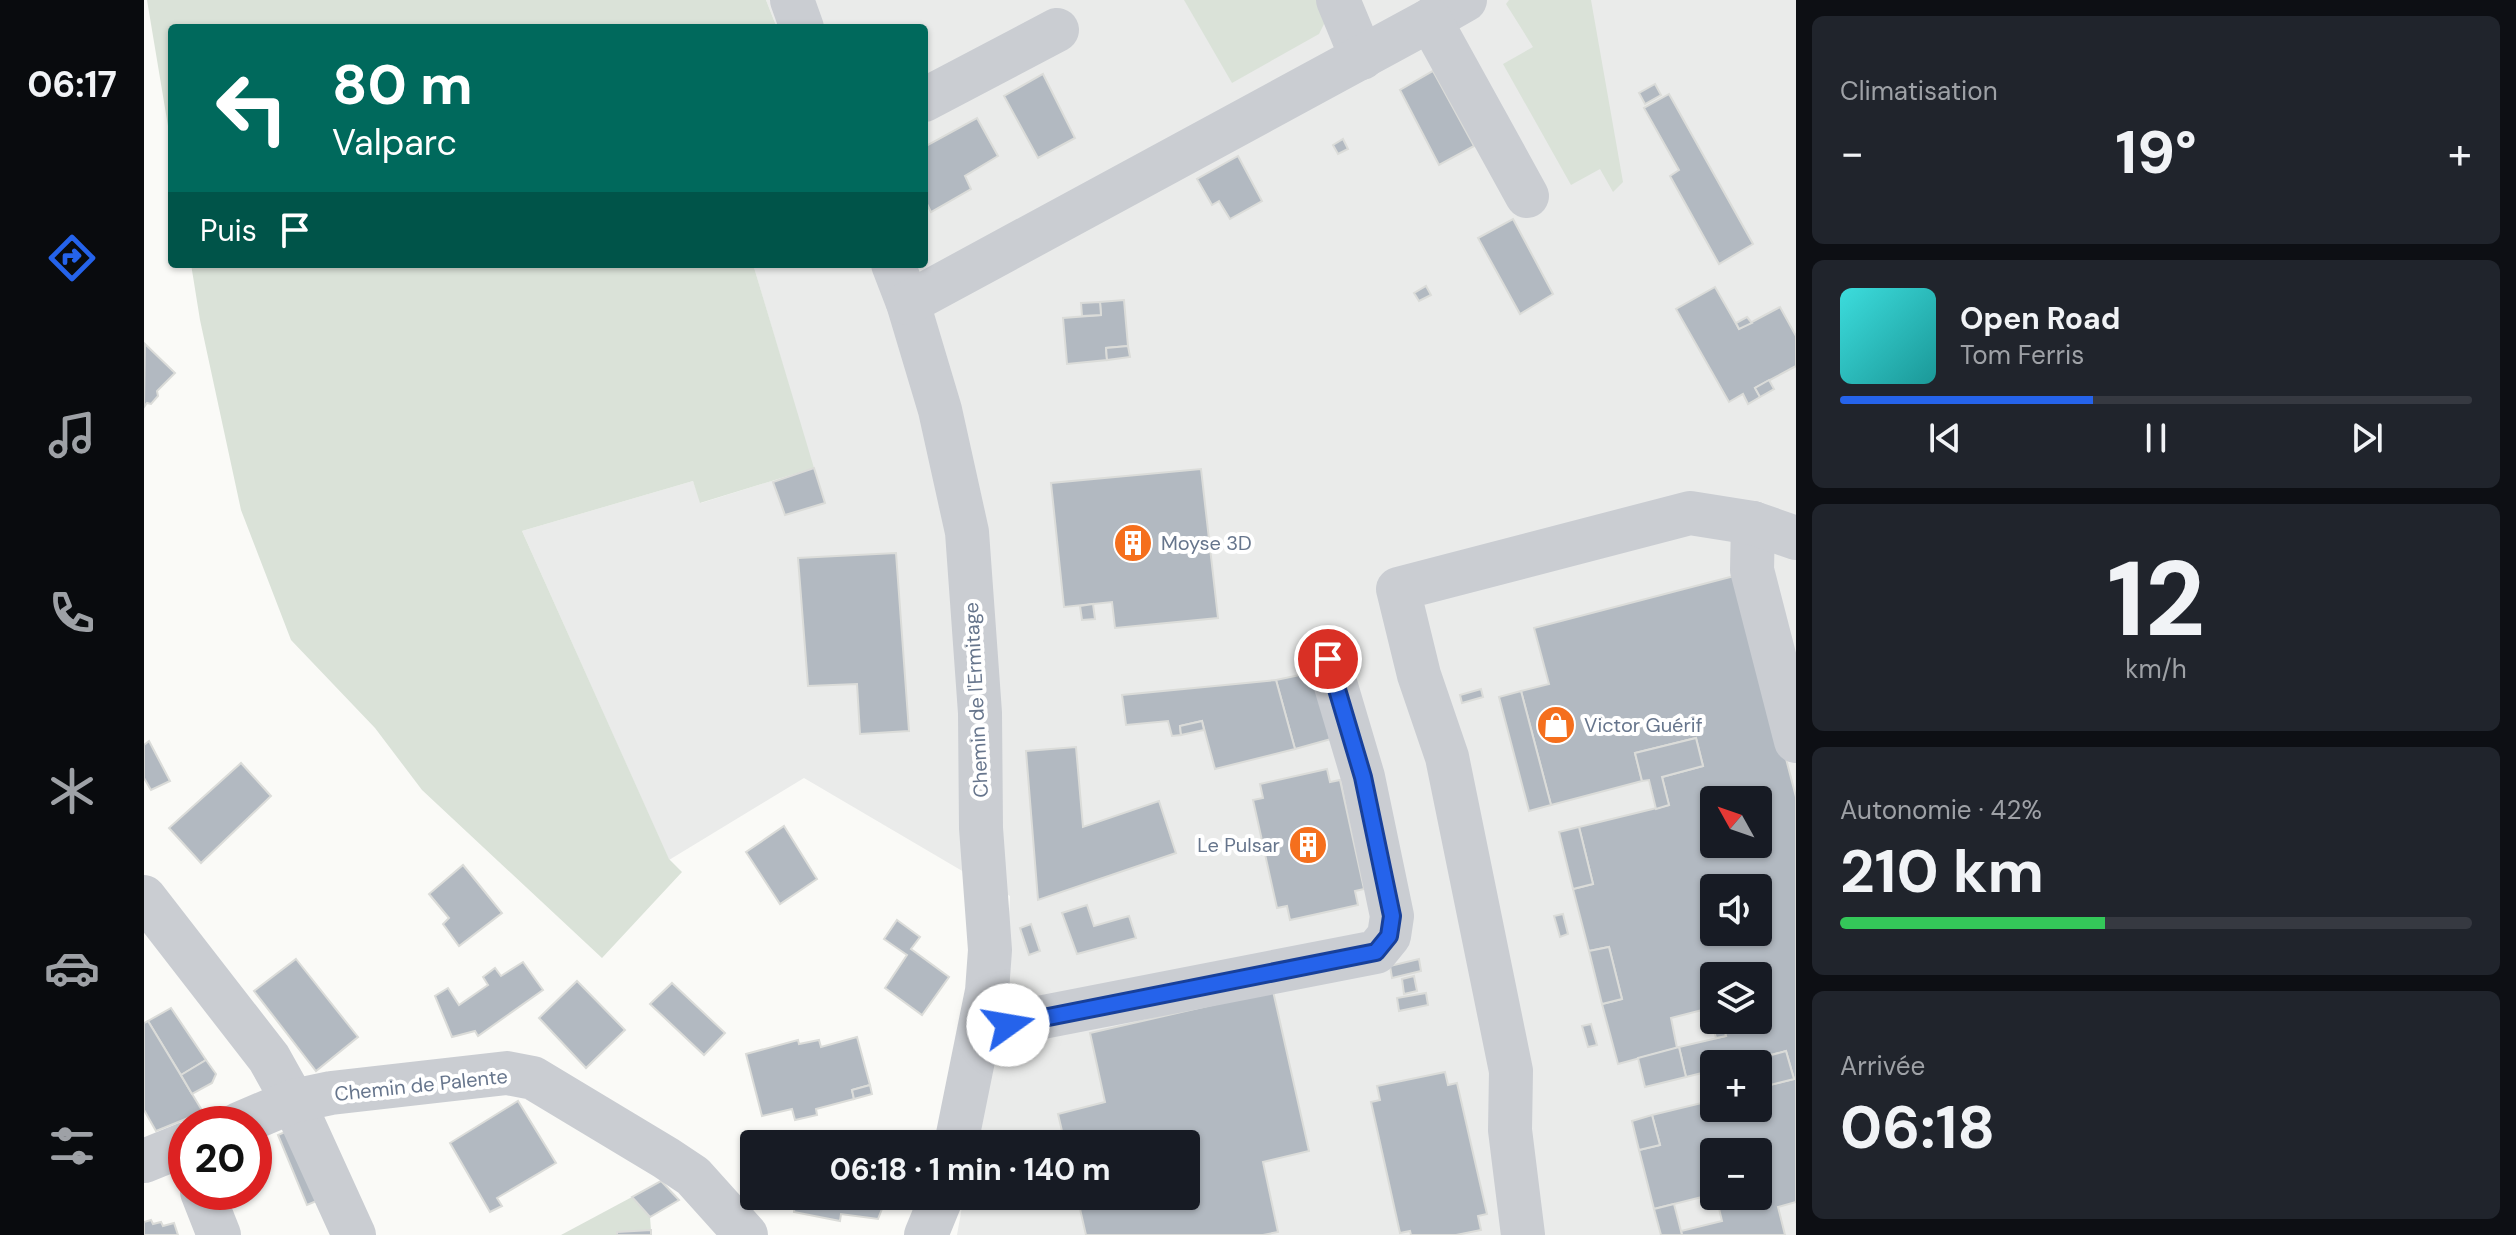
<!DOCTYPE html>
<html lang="fr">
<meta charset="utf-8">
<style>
:root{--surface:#171b24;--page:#20242c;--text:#f1f3f6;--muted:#9ea1a6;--line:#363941;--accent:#2563eb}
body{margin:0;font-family:"DM Sans",sans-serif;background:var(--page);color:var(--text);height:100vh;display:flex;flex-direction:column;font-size:30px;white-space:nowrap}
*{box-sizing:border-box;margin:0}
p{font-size:26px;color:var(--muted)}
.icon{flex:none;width:44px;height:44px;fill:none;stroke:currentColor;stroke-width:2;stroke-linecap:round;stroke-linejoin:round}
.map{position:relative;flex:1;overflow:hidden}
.panel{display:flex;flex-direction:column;gap:16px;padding:16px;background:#0d0f14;width:720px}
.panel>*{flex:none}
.top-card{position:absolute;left:24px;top:24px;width:760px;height:244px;border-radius:8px;box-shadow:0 2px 6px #0004;background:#00695c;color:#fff;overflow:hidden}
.needle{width:52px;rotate:310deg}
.fabs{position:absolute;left:1556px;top:786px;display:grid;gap:16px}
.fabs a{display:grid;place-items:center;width:72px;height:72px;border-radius:8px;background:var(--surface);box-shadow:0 2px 6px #0004;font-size:40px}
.speed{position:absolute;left:24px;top:1106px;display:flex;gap:16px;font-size:40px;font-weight:700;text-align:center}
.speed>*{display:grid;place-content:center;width:104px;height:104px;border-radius:50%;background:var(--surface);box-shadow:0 2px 6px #0004;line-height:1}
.speed .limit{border:12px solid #d22;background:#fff;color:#111}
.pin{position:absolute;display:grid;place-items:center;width:68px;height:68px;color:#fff;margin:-34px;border:4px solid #fff;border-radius:50%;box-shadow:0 2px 8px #0007}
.me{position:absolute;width:88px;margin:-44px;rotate:77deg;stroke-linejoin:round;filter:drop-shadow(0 0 6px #0008)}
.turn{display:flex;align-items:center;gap:28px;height:168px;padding:0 32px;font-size:36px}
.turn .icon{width:104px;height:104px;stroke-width:2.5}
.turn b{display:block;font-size:56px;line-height:68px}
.then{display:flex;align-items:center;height:76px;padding:0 32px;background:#0003;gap:16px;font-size:30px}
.big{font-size:60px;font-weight:700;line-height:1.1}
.panel .card{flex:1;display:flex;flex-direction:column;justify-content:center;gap:12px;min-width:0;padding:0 28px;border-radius:12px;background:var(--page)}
.panel .dial{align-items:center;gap:0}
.dial b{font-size:104px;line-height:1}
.song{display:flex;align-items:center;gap:24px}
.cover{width:96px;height:96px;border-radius:12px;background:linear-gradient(135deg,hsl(180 70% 55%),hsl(180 70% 35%))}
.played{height:8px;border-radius:4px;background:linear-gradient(90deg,var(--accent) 40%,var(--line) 40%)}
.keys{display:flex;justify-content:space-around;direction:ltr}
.heat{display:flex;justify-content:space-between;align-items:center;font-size:44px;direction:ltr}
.charge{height:12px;border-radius:6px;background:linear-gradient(90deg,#34c759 42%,var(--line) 0)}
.trip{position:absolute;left:596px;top:1130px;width:460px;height:80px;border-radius:8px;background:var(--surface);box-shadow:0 2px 6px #0004;font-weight:700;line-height:80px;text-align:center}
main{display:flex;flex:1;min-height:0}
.tab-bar{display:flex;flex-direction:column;width:144px;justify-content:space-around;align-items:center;background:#090b0e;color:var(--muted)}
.tab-bar .icon{width:56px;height:56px}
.tab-bar .selected{color:var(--accent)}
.tab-bar b{font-size:36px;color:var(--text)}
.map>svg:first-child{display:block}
</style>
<main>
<nav class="tab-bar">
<b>06:17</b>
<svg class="icon selected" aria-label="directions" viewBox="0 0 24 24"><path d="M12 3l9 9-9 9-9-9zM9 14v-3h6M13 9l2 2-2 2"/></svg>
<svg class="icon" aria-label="music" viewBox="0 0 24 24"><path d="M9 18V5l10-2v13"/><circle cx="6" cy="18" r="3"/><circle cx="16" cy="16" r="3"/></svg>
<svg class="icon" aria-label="phone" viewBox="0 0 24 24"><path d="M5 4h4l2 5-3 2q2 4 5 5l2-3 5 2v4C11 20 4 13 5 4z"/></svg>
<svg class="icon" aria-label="climate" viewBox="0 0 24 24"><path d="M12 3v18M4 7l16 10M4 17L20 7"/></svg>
<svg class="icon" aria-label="car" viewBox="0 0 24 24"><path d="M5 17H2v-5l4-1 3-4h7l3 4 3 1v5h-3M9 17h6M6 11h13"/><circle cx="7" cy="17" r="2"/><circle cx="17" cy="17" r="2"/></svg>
<svg class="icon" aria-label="filters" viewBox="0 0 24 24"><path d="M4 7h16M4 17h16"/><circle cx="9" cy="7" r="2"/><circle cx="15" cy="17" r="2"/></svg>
</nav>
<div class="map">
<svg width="1652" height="1235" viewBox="0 0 1652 1235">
<rect width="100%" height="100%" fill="#fafaf7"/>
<path fill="#eaebea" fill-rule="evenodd" d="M 622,0 L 1652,0 L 1652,1235 L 813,1235 L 820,1196 L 1042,1196 L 1042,1144 L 830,1144 L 862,976 L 866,896 L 820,872 L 660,778 L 525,860 L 378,531 L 549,481 L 557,503 L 669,468 L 609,264 L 780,264 L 780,28 L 633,28 ZM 1570,800 L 1614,800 L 1614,844 L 1570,844 ZM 1570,888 L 1614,888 L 1614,932 L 1570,932 ZM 1570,976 L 1614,976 L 1614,1020 L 1570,1020 ZM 1570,1064 L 1614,1064 L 1614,1108 L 1570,1108 ZM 1570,1152 L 1614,1152 L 1614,1196 L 1570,1196 Z"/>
<g fill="#dae2d8">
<polygon points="3,0 622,0 633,28 28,28 28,150"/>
<polygon points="1040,0 1181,0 1185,14 1175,34 1088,83"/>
<polygon points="1365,0 1447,0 1479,182 1469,192 1456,169 1427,185 1359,64 1389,47 1362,4"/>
<polygon points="47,264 609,264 670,468 556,503 549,481 378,531 525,859 538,872 458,958 278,790 231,728 147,640 97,510 56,320"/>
<polygon points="488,1197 506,1217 507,1230 474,1232 473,1235 417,1235"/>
</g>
<g fill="#b2b9c1" stroke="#dbdcd9" stroke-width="2" fill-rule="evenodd">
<polygon points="1289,71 1330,146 1295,165 1256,90"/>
<polygon points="899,74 931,138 894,158 860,96"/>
<polygon points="1511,84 1517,95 1501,104 1495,93"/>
<polygon points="1525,94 1609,244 1575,264 1526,176 1535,170 1500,108"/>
<polygon points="833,118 854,156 821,176 827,189 787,212 780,198 780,147"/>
<polygon points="1199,139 1204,149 1194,154 1189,145"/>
<polygon points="1094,156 1118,201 1086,219 1075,201 1068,205 1053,179"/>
<polygon points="1369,219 1409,294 1376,314 1334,238"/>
<polygon points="1282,286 1287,295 1275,301 1270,293"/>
<polygon points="1571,287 1595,329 1636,307 1652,336 1652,366 1611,388 1616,397 1604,404 1599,394 1585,402 1532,309"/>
<polygon points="980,300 984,346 962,348 963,360 923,364 919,318 957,315 956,302"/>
<polygon points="956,302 957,315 938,316 937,303"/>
<polygon points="1603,317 1608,323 1595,329 1592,323"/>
<polygon points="1,344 31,373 13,391 14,396 7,404 3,403 0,407"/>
<polygon points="984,346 986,357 963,360 962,348"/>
<polygon points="1625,380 1630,389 1616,397 1611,388"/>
<polygon points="670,468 681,503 641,515 629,482"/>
<polygon points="1057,469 1074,618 971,628 968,602 920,607 907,483"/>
<polygon points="752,553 765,731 716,734 713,684 664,686 654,558"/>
<path d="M 1594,575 L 1652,797 L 1652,1202 L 1634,1207 L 1641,1235 L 1538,1235 L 1537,1231 L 1578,1221 L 1572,1196 L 1614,1196 L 1614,1152 L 1570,1152 L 1570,1194 L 1510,1209 L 1495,1150 L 1516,1145 L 1508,1115 L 1570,1100 L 1570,1108 L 1614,1108 L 1614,1088 L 1650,1079 L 1642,1051 L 1594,1064 L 1570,1064 L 1570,1070 L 1542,1077 L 1535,1047 L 1582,1036 L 1577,1020 L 1614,1020 L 1614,976 L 1570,976 L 1570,1007 L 1527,1018 L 1533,1048 L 1474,1064 L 1458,1004 L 1478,999 L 1465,947 L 1445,951 L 1429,889 L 1449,884 L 1435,827 L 1525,805 L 1518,777 L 1559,766 L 1552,738 L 1491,753 L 1498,781 L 1407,805 L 1377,691 L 1405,684 L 1390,628 ZM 1570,800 L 1614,800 L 1614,844 L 1570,844 ZM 1570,888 L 1614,888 L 1614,932 L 1570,932 Z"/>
<polygon points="949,604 951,619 938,620 936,606"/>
<polygon points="1170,672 1187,739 1151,749 1132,680"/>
<polygon points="1132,680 1151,749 1071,769 1058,721 1036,726 1037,735 1028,736 1024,721 982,725 978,695"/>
<polygon points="1337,689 1339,697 1318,703 1316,695"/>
<polygon points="1377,691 1407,805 1385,811 1355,697"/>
<polygon points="1058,721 1060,730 1037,735 1036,726"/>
<polygon points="1552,738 1559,766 1518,777 1525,805 1512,809 1505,780 1498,781 1491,753"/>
<polygon points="5,741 26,781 7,790 0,778 0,745"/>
<polygon points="932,747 939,827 1015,801 1032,853 894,900 882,751"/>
<polygon points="97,763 127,796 57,863 25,828"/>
<polygon points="1183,769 1186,782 1196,780 1220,889 1211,891 1214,905 1146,920 1143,906 1133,908 1109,800 1119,798 1116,784"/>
<polygon points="640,826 673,879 636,904 602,852"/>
<polygon points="1435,827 1449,884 1429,889 1415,832"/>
<polygon points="319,865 358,913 315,946 299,924 305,918 285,894"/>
<polygon points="943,905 950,926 985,916 992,938 933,954 918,913"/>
<polygon points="1419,914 1424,934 1416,937 1410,916"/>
<polygon points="753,920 776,937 767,949 805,977 778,1015 741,988 763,955 740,939"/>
<polygon points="887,924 896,951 885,955 876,928"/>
<polygon points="1465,947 1478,999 1458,1004 1445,951"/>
<polygon points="152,959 214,1037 172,1071 110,991"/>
<polygon points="1275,959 1277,971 1248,978 1246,966"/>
<polygon points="379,962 399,990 334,1036 331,1031 308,1037 291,996 304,988 315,1005 344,985 339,977 351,968 357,976"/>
<polygon points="1270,976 1273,991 1260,994 1258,979"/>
<polygon points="433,981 481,1030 442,1068 395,1018"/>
<polygon points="528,983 581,1033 560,1055 506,1004"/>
<polygon points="1129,991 1165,1151 1119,1162 1134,1232 1119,1235 942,1235 933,1196 1042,1196 1042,1144 921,1144 914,1114 961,1102 946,1033"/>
<polygon points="1282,993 1284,1005 1255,1011 1253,998"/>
<polygon points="1570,1007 1570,1020 1577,1020 1582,1036 1572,1038 1564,1008"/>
<polygon points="27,1008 62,1060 37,1075 4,1021"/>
<polygon points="4,1021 59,1112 12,1131 0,1110 0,1023"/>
<polygon points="1447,1024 1453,1045 1444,1047 1438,1026"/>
<polygon points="713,1037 726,1085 708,1090 710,1099 672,1109 673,1115 651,1120 648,1109 618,1116 602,1054 654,1040 655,1044 675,1040 677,1047"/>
<polygon points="1535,1047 1542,1077 1501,1087 1494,1058"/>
<polygon points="1642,1051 1650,1079 1614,1088 1614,1064 1594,1064"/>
<polygon points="62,1060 72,1074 68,1083 48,1094 37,1075"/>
<polygon points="1301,1072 1304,1085 1313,1083 1343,1214 1334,1216 1337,1230 1312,1235 1267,1235 1266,1231 1256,1233 1227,1102 1236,1100 1233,1086"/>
<polygon points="726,1085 728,1094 710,1099 708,1090"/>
<polygon points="374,1101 412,1163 353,1198 358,1206 346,1212 306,1143"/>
<polygon points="1508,1115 1516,1145 1495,1150 1488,1121"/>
<polygon points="152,1127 182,1197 163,1205 134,1135"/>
<polygon points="517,1181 535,1200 506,1217 488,1197"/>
<polygon points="652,1196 743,1196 734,1219 697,1214 696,1221 650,1212"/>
<polygon points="1530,1204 1538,1235 1517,1235 1510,1209"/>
<polygon points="7,1220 9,1224 17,1222 19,1226 30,1223 34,1235 0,1235 0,1222"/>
<polygon points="507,1230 507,1235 473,1235 473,1232"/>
</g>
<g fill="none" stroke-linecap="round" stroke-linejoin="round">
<g stroke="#cacdd2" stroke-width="44">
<polyline points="648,0 658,28"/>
<polyline points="1194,0 1218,58"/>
<polyline points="1286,20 1321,0"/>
<polyline points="780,100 913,30"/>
<polyline points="749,264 764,303 796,410 823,532 836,713 837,828 846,950 843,991 812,1144"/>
<polyline points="764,303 1286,20 1383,196"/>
<polyline points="1609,523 1608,570 1652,741"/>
<polyline points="0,897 125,1058 149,1101 210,1235"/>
<polyline points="835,1033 894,1018 1232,952 1245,936 1248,916 1219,777 1184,659"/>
<polyline points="95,1124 149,1101 187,1093 363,1073 389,1078 522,1158 549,1176 602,1235"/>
<polyline points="0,1161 42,1144"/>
<polyline points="58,1192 75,1235"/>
<polyline points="782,1235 798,1196"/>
<polyline points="1379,1235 1366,1130 1367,1071 1303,757 1275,675 1254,589 1546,513 1609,523 1652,538"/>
</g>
</g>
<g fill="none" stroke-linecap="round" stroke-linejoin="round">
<defs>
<polyline id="route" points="864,1025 1232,952 1245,936 1248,916 1219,777 1184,659"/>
</defs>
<use href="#route" stroke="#184099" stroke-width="20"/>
<use href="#route" stroke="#2563eb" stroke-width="14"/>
</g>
<defs>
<symbol id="building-disc" viewBox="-11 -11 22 22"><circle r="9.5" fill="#f56f1d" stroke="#fff"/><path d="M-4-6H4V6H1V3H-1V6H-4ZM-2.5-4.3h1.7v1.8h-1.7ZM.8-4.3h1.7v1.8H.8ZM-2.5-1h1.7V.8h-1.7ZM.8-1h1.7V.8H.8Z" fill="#fff"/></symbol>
<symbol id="shop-disc" viewBox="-11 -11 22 22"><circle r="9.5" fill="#f56f1d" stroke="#fff"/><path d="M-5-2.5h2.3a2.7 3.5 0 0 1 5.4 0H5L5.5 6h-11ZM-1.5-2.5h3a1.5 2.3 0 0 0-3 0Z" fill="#fff"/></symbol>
</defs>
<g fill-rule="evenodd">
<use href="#building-disc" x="967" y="521" width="44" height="44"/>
<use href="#shop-disc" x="1390" y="703" width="44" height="44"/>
<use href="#building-disc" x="1142" y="823" width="44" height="44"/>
</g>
<g text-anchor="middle" stroke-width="8" stroke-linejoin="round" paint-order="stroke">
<g font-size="20" fill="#66758c" stroke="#fff" text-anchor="start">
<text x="1017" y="550">Moyse 3D</text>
<text x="1440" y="732">Victor Guérif</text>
<text x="1136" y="852" text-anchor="end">Le Pulsar</text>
</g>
<g font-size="20" fill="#66758c" stroke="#fff">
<text transform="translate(832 700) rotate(-93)" y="7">Chemin de l'Ermitage</text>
<text transform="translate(277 1085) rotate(-6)" y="7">Chemin de Palente</text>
</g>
</g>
</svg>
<div class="fabs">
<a><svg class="needle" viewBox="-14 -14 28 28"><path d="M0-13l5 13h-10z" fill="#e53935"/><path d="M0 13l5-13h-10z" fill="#9ea1a6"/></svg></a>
<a><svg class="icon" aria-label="sound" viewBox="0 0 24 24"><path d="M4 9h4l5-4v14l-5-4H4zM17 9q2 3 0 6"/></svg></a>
<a><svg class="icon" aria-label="layers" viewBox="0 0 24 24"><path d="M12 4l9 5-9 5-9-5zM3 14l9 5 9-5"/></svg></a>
<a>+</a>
<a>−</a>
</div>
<div class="speed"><div class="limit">20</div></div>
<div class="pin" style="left:1184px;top:659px;background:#d93025"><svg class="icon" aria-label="arrive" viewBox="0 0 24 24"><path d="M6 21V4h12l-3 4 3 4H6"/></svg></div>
<svg class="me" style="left:864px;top:1025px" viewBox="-20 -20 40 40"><circle r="19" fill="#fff"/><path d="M0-13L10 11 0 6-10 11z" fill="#2563eb"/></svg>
<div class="trip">06:18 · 1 min · 140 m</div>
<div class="top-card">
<div class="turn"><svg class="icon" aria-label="left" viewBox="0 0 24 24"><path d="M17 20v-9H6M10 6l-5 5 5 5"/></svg><div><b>80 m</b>Valparc</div></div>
<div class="then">Puis<svg class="icon" aria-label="arrive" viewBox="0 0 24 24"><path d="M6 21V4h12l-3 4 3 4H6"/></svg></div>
</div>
</div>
<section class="panel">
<div class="card"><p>Climatisation</p>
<div class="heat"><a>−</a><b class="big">19°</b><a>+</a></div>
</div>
<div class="card">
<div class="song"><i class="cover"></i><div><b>Open Road</b><p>Tom Ferris</p></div></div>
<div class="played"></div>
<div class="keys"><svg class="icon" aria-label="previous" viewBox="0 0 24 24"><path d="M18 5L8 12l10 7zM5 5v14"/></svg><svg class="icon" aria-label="pause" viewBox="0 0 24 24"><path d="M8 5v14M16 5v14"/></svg><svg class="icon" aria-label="next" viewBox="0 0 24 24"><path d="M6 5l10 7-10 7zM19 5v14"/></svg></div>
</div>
<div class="card dial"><b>12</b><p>km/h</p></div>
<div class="card"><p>Autonomie · 42%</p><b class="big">210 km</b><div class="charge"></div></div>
<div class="card"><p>Arrivée</p><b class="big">06:18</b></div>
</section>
</main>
